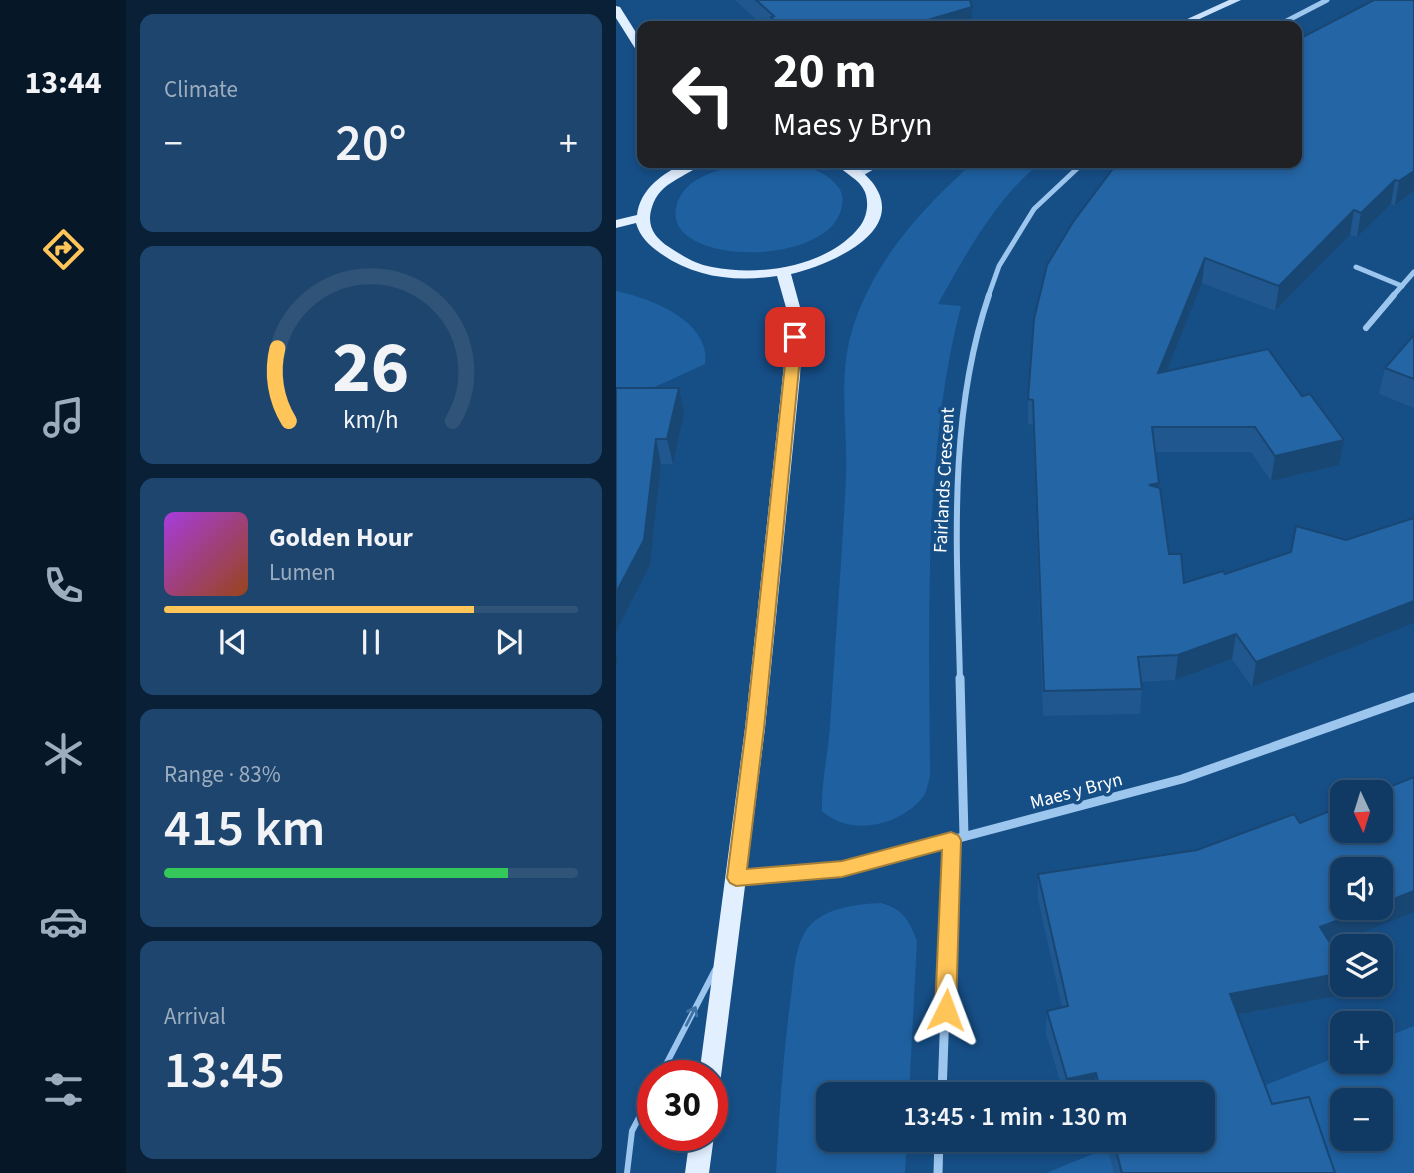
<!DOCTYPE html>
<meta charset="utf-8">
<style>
:root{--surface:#103a64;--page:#1e456d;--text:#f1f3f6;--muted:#9cadbf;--line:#305478;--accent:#ffc558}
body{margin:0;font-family:"Source Sans 3",sans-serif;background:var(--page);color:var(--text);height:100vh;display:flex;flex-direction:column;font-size:26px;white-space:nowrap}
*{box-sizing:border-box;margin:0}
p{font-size:23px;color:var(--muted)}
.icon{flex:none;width:38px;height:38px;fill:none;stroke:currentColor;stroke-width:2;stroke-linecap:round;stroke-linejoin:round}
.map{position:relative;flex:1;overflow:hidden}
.side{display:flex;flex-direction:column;gap:14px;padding:14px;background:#092037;width:490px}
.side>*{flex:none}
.banner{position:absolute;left:21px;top:21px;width:665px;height:147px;border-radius:14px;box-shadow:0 4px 10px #0003,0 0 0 2px var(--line);background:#202124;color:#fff;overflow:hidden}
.needle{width:46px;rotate:176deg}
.controls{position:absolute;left:714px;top:780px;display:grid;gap:14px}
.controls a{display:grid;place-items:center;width:63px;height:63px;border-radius:14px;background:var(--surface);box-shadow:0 4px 10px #0003,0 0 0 2px var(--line);font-size:35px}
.speed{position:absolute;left:21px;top:1060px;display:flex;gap:14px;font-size:35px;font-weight:700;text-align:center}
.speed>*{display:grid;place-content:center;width:91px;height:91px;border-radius:50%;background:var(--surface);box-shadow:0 4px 10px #0003,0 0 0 2px var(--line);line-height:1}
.speed .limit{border:10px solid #d22;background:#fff;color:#111}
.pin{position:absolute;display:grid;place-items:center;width:60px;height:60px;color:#fff;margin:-30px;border-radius:14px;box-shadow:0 4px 10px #0006}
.me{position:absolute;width:77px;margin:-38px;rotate:3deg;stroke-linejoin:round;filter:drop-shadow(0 0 5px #0008)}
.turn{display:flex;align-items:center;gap:24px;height:147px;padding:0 21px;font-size:32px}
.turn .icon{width:91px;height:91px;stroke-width:2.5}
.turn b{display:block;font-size:49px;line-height:60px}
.big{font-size:52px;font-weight:600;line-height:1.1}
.side .tile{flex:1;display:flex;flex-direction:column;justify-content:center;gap:10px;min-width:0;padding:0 24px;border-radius:14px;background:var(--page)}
.side .dial{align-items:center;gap:0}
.dial svg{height:182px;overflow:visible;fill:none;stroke:var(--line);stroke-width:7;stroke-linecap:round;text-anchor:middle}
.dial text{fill:var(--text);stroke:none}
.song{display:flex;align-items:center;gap:21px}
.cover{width:84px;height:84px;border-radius:10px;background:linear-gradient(135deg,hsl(280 70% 55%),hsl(20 70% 35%))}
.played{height:7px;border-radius:4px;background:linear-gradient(90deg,var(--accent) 75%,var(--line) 75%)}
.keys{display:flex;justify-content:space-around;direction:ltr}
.heat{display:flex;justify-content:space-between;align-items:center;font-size:38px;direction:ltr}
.charge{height:10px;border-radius:5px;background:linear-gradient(90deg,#34c759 83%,var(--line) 0)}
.trip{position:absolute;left:200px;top:1082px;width:399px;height:70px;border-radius:14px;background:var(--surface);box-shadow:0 4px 10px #0003,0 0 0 2px var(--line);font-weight:600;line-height:70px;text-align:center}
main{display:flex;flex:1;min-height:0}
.tabs{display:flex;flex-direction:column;width:126px;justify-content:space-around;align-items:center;background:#061728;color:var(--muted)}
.tabs .icon{width:49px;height:49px}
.tabs .active{color:var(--accent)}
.tabs b{font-size:32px;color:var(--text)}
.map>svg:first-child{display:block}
</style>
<main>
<nav class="tabs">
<b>13:44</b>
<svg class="icon active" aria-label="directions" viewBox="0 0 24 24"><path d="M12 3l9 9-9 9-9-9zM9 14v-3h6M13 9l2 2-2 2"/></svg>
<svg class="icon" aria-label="music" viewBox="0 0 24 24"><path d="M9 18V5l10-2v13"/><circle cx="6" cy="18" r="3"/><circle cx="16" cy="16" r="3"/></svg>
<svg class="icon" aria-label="phone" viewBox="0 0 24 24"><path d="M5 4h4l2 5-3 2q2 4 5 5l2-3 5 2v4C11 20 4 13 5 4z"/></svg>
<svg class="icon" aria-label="climate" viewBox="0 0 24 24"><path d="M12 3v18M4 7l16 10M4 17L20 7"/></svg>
<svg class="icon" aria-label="car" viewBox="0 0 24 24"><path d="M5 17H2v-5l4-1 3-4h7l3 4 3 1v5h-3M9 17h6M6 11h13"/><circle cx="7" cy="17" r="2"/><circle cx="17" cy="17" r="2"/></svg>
<svg class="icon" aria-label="filters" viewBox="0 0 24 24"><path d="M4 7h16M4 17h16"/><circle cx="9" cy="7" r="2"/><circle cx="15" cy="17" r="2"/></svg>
</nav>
<section class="side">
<div class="tile"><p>Climate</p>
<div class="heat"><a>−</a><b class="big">20°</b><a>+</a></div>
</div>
<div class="tile dial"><svg viewBox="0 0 100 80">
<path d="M14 69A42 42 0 1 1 86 69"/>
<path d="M14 69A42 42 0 0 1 9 37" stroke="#ffc558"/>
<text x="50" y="56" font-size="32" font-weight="700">26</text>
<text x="50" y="72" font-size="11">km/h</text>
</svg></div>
<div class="tile">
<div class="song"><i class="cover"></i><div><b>Golden Hour</b><p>Lumen</p></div></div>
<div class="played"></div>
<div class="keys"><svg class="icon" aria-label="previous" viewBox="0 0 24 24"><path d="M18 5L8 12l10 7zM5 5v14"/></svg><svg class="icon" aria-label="pause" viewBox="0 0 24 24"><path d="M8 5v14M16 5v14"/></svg><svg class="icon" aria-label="next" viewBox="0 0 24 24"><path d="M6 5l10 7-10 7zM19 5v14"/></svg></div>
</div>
<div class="tile"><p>Range · 83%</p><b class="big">415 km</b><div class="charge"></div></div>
<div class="tile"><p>Arrival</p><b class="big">13:45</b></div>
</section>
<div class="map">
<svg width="798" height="1173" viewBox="0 0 798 1173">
<rect width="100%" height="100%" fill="#164e86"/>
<g fill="#1e60a0" fill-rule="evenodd">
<path d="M 139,163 C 168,163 204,162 223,188 C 228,196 227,205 224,213 C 204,269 37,265 62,201 C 72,174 114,166 139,163 Z"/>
<path d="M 357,163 L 424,163 C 379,200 350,254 322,304 L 345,306 C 307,452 313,626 314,776 C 312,783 311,792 307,797 C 284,826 234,837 206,811 C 205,783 212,754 214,726 C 219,643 226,560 230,477 C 232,429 222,381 235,334 C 255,264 304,210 357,163 Z"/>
<path d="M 0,291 C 34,298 95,321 89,364 L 30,391 L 0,396 Z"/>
<path d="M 265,903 C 287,909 293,920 301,941 L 293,1094 L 212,1094 L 212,1139 L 291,1139 L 289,1173 L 160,1173 C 163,1114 167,1055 175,996 C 178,975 178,948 191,929 C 206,908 241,904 265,903 Z"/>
<path d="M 798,1026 L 798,1173 L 430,1173 L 514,1139 L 586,1139 L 586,1110 L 726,1055 L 726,1062 L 765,1062 L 765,1039 ZM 726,1101 L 765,1101 L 765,1139 L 726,1139 Z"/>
</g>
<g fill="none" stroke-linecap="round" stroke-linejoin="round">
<g stroke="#9cc6ee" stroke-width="6">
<polyline points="44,1076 99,970"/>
<polyline points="11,1173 16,1131 37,1091"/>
</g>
<g stroke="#9cc6ee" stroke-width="5">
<polyline points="661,26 711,0"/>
<polyline points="740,267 786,286"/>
<polyline points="372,297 383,266 418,209 467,163"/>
<polyline points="776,297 798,272"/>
</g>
<g stroke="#9cc6ee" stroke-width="6">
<polyline points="750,328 778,295"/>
<path d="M 344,680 C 341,551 331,419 373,295"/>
</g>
<g stroke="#9cc6ee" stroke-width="9">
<polyline points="344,678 348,836"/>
<polyline points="121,878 226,869 566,779 798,697"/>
<polyline points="326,1094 335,840"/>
<polyline points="322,1173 323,1139"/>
</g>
<g fill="#c9e1fa" fill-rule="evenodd">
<polygon points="613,0 625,0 568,26 556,26"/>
<polygon points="256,163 268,163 248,175 240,175 240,171"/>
</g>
<g fill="#e2efff" fill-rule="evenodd">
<polygon points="0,6 4,7 26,42 26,54 22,53 0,18"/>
<path d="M 69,163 L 86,163 C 70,178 44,181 36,207 C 30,225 38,237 53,247 C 67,256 79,264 96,267 C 143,276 206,268 240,231 C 250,221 254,206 249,192 C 243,178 228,174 220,163 C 236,163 245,169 256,182 C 295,232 210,266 175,274 L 187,318 L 184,376 L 149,728 L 105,1076 L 102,1084 L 96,1086 L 96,1076 L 83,1076 L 129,728 L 173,318 L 161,276 C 119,282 79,278 44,253 C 33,245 24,237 20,223 L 0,228 L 0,220 L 21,215 C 24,189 47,173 69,163 Z"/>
<polygon points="96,1133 98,1136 93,1173 69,1173 74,1136 96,1136"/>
</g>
</g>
<g fill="#1f578e">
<polygon points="119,0 354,0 356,7 356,26 147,26"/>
<polygon points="758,0 798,191 779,205 775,204 741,237 734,235 659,311 586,283 551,371 723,465 655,481 635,452 539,452 543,488 553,554 568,583 609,574 730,540 798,518 798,623 636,687 616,659 559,680 525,682 526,689 524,714 427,716 417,425 412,424 412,399"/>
<polygon points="798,335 798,408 763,394 769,368"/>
<polygon points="0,388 68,414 57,464 45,464 34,565 0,632"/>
<polygon points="422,874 715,944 726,985 729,985 726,995 622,1015 656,1104 719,1173 498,1173 489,1139 586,1139 586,1094 448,1094 430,1034 431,1011 446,1007 422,899"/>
</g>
<g fill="#194774">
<polygon points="356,7 356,26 291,26"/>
<polygon points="798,171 798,191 779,205 783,181"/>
<polygon points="779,180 775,204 741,237 745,213"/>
<polygon points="738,210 734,235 659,311 663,286"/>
<polygon points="589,258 586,283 540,398 542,373"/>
<polygon points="63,388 68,414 57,464 51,439"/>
<polygon points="40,439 45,464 34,565 0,632 0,593"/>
<polygon points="728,440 723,465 655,481 659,456"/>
<polygon points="543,483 541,508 533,485"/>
<polygon points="798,601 798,623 636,687 640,662"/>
<polygon points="620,634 616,659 559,680 562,655"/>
<polygon points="0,653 2,662 0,666"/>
<polygon points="798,891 798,912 698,951 704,927 754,908 765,908 765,904"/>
<polygon points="726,973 726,985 729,985 726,995 609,1017 614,994"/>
<polygon points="480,1073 478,1094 451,1094 451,1079"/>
</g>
<g fill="#2465a5" stroke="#194774" stroke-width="2">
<polygon points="140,0 354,0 356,7 291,26 165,26 155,17 158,16"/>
<polygon points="758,0 798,0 798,171 783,181 779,180 745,213 738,210 663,286 589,258 542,373 652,349 686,396 694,394 728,440 659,456 639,427 536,427 543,483 533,485 544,488 553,554 565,554 568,583 607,571 609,574 675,552 680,526 730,540 798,518 798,601 640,662 620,634 562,655 522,657 526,689 428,691 417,400 412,399 418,319 431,265 457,222 496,170 505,163 681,163 681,40"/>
<polygon points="798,335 798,379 769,368"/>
<polygon points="0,388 63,388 51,439 40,439 28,540 0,593"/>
<polygon points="798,777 798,891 765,904 765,870 726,870 726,908 754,908 704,927 726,962 726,973 614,994 656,1104 693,1097 719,1173 506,1173 497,1139 586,1139 586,1094 485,1094 480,1073 451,1079 431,1011 452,1006 422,874 581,850 678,814 684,823 726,806 726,831 765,831 765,793 759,793"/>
</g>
<defs><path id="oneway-shaft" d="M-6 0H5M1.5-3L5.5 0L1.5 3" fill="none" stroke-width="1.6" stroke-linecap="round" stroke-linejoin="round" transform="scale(1.75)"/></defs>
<use stroke="#3e72a5" href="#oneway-shaft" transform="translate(75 1016) rotate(-63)"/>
<polygon fill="#ffc558" stroke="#a68039" stroke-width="2" points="179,333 186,337 148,728 131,869 226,861 335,832 342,835 345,840 340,1010 337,1016 330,1019 322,1016 319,1010 326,850 226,877 120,886 114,883 111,878 130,728 172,337"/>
<g text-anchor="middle" stroke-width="7" stroke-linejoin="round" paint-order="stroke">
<g font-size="19" fill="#fff" stroke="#164e86">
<text transform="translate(327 480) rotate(-87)" y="7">Fairlands Crescent</text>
<text transform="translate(460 790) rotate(-15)" y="7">Maes y Bryn</text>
</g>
</g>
</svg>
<div class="controls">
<a><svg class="needle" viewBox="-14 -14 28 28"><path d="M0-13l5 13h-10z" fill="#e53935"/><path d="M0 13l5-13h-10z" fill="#9cadbf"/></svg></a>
<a><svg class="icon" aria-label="sound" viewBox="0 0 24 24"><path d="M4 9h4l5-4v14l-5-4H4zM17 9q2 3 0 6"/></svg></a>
<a><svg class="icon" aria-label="layers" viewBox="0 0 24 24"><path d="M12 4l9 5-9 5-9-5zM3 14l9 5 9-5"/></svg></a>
<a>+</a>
<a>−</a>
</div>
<div class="speed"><div class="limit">30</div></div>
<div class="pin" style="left:179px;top:337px;background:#d93025"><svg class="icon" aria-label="arrive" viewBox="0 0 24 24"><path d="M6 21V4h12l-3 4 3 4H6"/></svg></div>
<svg class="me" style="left:330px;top:1010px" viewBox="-20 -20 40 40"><path d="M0-17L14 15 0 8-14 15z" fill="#ffc558" stroke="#fff" stroke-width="4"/></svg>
<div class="trip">13:45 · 1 min · 130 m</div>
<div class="banner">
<div class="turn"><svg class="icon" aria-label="left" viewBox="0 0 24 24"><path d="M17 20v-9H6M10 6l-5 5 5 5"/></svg><div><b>20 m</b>Maes y Bryn</div></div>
</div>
</div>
</main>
